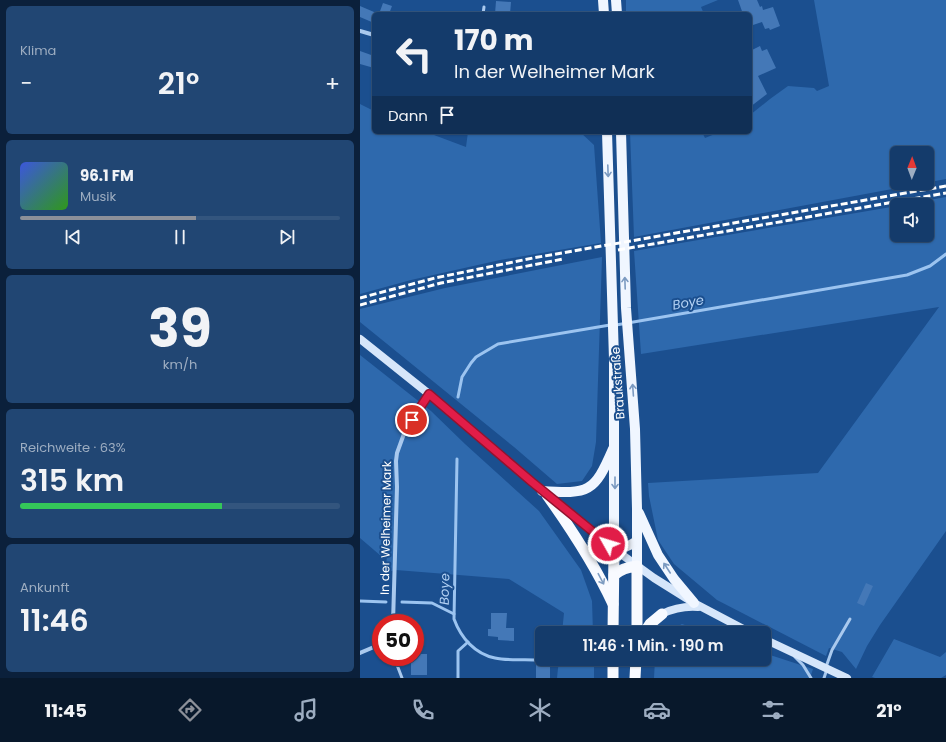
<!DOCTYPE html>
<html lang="de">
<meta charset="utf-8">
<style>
:root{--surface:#143b6b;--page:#214673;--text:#f1f3f6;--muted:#9dadc1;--line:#33557e;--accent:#8c9099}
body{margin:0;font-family:Poppins,sans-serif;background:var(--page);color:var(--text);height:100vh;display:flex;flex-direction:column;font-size:15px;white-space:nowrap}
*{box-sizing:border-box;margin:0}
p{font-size:13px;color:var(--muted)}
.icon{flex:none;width:22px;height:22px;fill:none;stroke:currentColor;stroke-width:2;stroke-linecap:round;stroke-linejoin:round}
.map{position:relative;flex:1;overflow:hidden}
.panel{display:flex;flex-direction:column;gap:6px;padding:6px;background:#0b203b;width:360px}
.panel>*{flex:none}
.hud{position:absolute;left:12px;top:12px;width:380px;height:122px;border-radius:6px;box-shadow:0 1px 3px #0004,0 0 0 1px var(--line);background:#143b6b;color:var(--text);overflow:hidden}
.needle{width:26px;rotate:1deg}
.controls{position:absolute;left:530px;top:146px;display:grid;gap:8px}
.controls a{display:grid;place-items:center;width:44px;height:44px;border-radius:6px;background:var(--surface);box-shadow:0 1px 3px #0004,0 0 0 1px var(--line);font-size:20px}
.speed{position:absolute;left:12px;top:614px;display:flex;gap:8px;font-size:20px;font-weight:700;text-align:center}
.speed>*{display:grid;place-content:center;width:52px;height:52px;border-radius:50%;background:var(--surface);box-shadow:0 1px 3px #0004,0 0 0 1px var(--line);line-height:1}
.speed .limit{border:6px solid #d22;background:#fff;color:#111}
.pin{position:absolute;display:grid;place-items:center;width:34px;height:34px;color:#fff;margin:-17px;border:2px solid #fff;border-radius:50%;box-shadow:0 1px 4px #0007}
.me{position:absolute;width:44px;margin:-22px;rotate:309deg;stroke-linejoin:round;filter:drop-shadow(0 0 3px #0008)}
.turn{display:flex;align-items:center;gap:14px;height:84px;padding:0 16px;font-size:18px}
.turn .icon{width:52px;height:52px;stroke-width:2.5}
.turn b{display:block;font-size:28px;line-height:34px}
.then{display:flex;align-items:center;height:38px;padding:0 16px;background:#0003;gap:8px;font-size:15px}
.big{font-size:30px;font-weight:600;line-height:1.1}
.panel .card{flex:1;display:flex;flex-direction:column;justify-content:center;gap:6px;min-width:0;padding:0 14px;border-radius:6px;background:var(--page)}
.panel .dial{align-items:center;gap:0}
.dial b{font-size:52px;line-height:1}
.song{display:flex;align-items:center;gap:12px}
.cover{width:48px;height:48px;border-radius:6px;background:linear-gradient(135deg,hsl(230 70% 55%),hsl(110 70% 35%))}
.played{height:4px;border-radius:2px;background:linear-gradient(90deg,var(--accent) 55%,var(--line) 55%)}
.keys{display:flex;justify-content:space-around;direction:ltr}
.heat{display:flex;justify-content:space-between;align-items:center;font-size:22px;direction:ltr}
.charge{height:6px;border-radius:3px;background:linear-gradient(90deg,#34c759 63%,var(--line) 0)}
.trip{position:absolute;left:175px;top:626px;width:236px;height:40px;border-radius:6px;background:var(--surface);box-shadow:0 1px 3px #0004,0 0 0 1px var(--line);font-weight:600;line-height:40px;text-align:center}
.menu{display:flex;height:64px;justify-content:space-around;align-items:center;background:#08182b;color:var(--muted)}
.menu .icon{width:28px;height:28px}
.menu .active{color:var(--accent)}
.menu b{font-size:18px;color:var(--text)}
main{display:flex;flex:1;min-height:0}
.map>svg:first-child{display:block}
</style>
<main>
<section class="panel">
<div class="card"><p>Klima</p>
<div class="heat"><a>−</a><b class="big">21°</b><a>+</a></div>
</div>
<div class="card">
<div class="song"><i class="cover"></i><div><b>96.1 FM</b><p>Musik</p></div></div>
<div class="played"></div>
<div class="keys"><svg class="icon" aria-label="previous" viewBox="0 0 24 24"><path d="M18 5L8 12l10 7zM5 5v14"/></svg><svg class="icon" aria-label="pause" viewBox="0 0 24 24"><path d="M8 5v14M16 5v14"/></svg><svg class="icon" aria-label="next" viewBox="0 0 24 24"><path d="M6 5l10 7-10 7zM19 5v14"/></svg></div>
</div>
<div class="card dial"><b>39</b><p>km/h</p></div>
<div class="card"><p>Reichweite · 63%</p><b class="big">315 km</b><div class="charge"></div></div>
<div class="card"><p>Ankunft</p><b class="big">11:46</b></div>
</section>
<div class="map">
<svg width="586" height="678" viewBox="0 0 586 678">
<rect width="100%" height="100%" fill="#1b4f8f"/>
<g fill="#2e69ad" fill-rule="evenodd">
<polygon points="266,0 358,0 341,7 344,14 266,14"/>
<path d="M 454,0 L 586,0 L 586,179 L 274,237 L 270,132 L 342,132 L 345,138 L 360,132 L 390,132 L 390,115 L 410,99 L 428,86 L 454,88 L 457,91 L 469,86 ZM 537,153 L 567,153 L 567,183 L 537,183 Z"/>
<polygon points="0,104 14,111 14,132 66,132 106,147 108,132 220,132 234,145 241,243 140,260 51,280 0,294"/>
<polygon points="586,197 586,531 520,625 507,646 496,669 482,652 469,648 466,656 357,600 314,564 298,540 289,496 288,483 458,473 579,307 281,354 274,251 537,206 537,235 567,235 567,205 541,205"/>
<polygon points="242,257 236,442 232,466 222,481 197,484 154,447 0,322 0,309 85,288"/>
<polygon points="0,355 71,411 105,444 179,511 221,570 232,601 233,633 202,633 204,613 149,579 36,570 26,572 27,552 21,556 0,538"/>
<polygon points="322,624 348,633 305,633"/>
<polygon points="534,639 580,657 586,652 586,675 581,678 515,678 512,677"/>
<polygon points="404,653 453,669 450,678 294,678 295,659 404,659"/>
<polygon points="199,659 234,659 234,678 197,678"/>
</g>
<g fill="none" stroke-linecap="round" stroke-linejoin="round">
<g stroke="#9cc4f0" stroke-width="3">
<polyline points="256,325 547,275 570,266 586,254"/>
<polyline points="98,397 102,377 111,363 116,357 138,344 250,325"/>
<path d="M 97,459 L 94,619 C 101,638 115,654 135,658 C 147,661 164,659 176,660"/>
<polyline points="0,601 26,602"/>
<polyline points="42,602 72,603 94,614"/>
<polyline points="98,678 98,651 108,642"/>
</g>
</g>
<g fill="#4478b7">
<polygon points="378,0 397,0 400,7 402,6 403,10 413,7 420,26 410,30 409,28 405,29 402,22 390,26 390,14 383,14"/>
<polygon points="136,1 151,2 150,14 135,14"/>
<polygon points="23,3 32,6 29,14 19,14"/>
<polygon points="0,6 14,12 14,23 0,17"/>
<polygon points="400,46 402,51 407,49 416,68 398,76 407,94 390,107 390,51"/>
<polygon points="0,51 14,56 14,68 0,64"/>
<polygon points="506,583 513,586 504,606 497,603"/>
<polygon points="131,613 147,613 146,628 154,628 154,641 138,640 138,637 128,636 128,629 131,629"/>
<polygon points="55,654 67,654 67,675 51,675 51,657 55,657"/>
<rect x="176" y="659" width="14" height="19"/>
</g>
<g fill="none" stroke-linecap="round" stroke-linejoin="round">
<g stroke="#a9c9ee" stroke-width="3">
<polyline points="123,14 124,7"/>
<polyline points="34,657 42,678"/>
<polyline points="435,657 443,665 451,678"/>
<polyline points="466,667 472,650 490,619"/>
<polyline points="464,678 467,669"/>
</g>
<g stroke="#a9c9ee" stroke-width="4">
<polyline points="0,31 14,35"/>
<polyline points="33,623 37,487 36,461 37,453 45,431 69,394"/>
<polyline points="0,653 21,644"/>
</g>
<g stroke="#d6e6fa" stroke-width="8">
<polyline points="0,339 69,394 172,482 254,549 294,578 334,603 391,633"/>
<path d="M 302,614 C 314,608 324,606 338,607"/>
<polyline points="404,639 487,678"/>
</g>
<g stroke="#f0f6ff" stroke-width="10">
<polyline points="243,0 244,14"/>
<polyline points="256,0 257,14"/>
<path d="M 247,132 L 254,359 L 254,549 C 264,548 270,546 277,541"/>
<polyline points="261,132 266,308 275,429 277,509 277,566"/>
<path d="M 182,491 C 229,494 234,493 253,449"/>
<polyline points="279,513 298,555 314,579 334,603"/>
</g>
<g stroke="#f8faff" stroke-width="11">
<path d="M 187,495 C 212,530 235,565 253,604"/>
<path d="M 254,575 C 261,569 267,567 277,566 L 277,633"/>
<polyline points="253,633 254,549"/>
<polyline points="284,633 290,624 302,614"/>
<polyline points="253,678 253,659"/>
<polyline points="275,678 276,659"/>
</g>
<g stroke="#fff" stroke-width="3" stroke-dasharray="7 3" stroke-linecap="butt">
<polyline points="258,250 586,193"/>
<polyline points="0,298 75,278 173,258 586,186"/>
<polyline points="0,305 81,283 203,259"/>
</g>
</g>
<defs><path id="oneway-shaft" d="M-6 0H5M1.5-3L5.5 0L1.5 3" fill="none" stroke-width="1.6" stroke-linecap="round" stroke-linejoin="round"/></defs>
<g stroke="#7b9ac1">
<use href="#oneway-shaft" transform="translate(248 171) rotate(88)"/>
<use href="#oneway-shaft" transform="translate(265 283) rotate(-92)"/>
<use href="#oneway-shaft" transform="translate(273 390) rotate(-94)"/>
<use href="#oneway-shaft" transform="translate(255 483) rotate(90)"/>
<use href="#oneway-shaft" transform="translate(307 568) rotate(-123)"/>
</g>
<use stroke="#7e9cc1" href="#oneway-shaft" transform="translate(241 579) rotate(62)"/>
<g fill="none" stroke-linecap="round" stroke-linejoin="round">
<defs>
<polyline id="route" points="52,420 69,394 172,482 248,544"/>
</defs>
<use href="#route" stroke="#92132f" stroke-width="10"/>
<use href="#route" stroke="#e11d48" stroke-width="7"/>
</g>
<g text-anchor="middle" stroke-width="4" stroke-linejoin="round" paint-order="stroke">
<g font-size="12" fill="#fff" stroke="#1b4f8f">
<text transform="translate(258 383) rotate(-94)" y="4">Braukstraße</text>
<text transform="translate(26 528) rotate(-89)" y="4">In der Welheimer Mark</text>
</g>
<g font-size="13" font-style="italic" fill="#b5d3f5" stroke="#1b4f8f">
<text transform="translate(328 302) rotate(-10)" y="5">Boye</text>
<text transform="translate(84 589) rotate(-89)" y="5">Boye</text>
</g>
</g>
</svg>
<div class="controls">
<a><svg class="needle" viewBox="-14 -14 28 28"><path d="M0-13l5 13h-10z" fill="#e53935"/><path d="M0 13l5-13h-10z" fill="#9dadc1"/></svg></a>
<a><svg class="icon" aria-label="sound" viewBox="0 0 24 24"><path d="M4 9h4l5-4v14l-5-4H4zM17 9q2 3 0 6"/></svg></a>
</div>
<div class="speed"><div class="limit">50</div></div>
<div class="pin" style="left:52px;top:420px;background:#d93025"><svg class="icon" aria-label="arrive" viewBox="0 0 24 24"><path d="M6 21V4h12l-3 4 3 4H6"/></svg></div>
<svg class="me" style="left:248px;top:544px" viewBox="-20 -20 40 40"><circle r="17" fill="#e11d48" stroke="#fff" stroke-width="3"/><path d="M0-11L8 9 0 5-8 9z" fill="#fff"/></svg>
<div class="trip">11:46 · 1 Min. · 190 m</div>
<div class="hud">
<div class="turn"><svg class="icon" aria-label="left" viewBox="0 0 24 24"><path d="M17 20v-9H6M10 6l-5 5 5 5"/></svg><div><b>170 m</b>In der Welheimer Mark</div></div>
<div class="then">Dann<svg class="icon" aria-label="arrive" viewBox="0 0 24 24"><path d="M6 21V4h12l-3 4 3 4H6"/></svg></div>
</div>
</div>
</main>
<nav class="menu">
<b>11:45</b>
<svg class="icon active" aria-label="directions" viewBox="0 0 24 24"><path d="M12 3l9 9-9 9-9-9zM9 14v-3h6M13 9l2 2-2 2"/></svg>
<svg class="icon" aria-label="music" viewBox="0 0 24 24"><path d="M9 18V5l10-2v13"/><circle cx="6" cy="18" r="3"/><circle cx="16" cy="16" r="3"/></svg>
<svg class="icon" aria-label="phone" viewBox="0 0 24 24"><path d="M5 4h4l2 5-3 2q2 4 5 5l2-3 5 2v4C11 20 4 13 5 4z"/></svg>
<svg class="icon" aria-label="climate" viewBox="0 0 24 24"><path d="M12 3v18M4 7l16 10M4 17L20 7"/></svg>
<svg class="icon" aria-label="car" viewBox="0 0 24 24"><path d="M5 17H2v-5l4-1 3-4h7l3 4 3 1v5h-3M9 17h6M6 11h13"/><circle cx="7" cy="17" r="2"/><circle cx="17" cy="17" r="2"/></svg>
<svg class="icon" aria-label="filters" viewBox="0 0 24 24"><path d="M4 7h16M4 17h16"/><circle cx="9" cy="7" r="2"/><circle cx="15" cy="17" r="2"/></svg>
<b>21°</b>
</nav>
